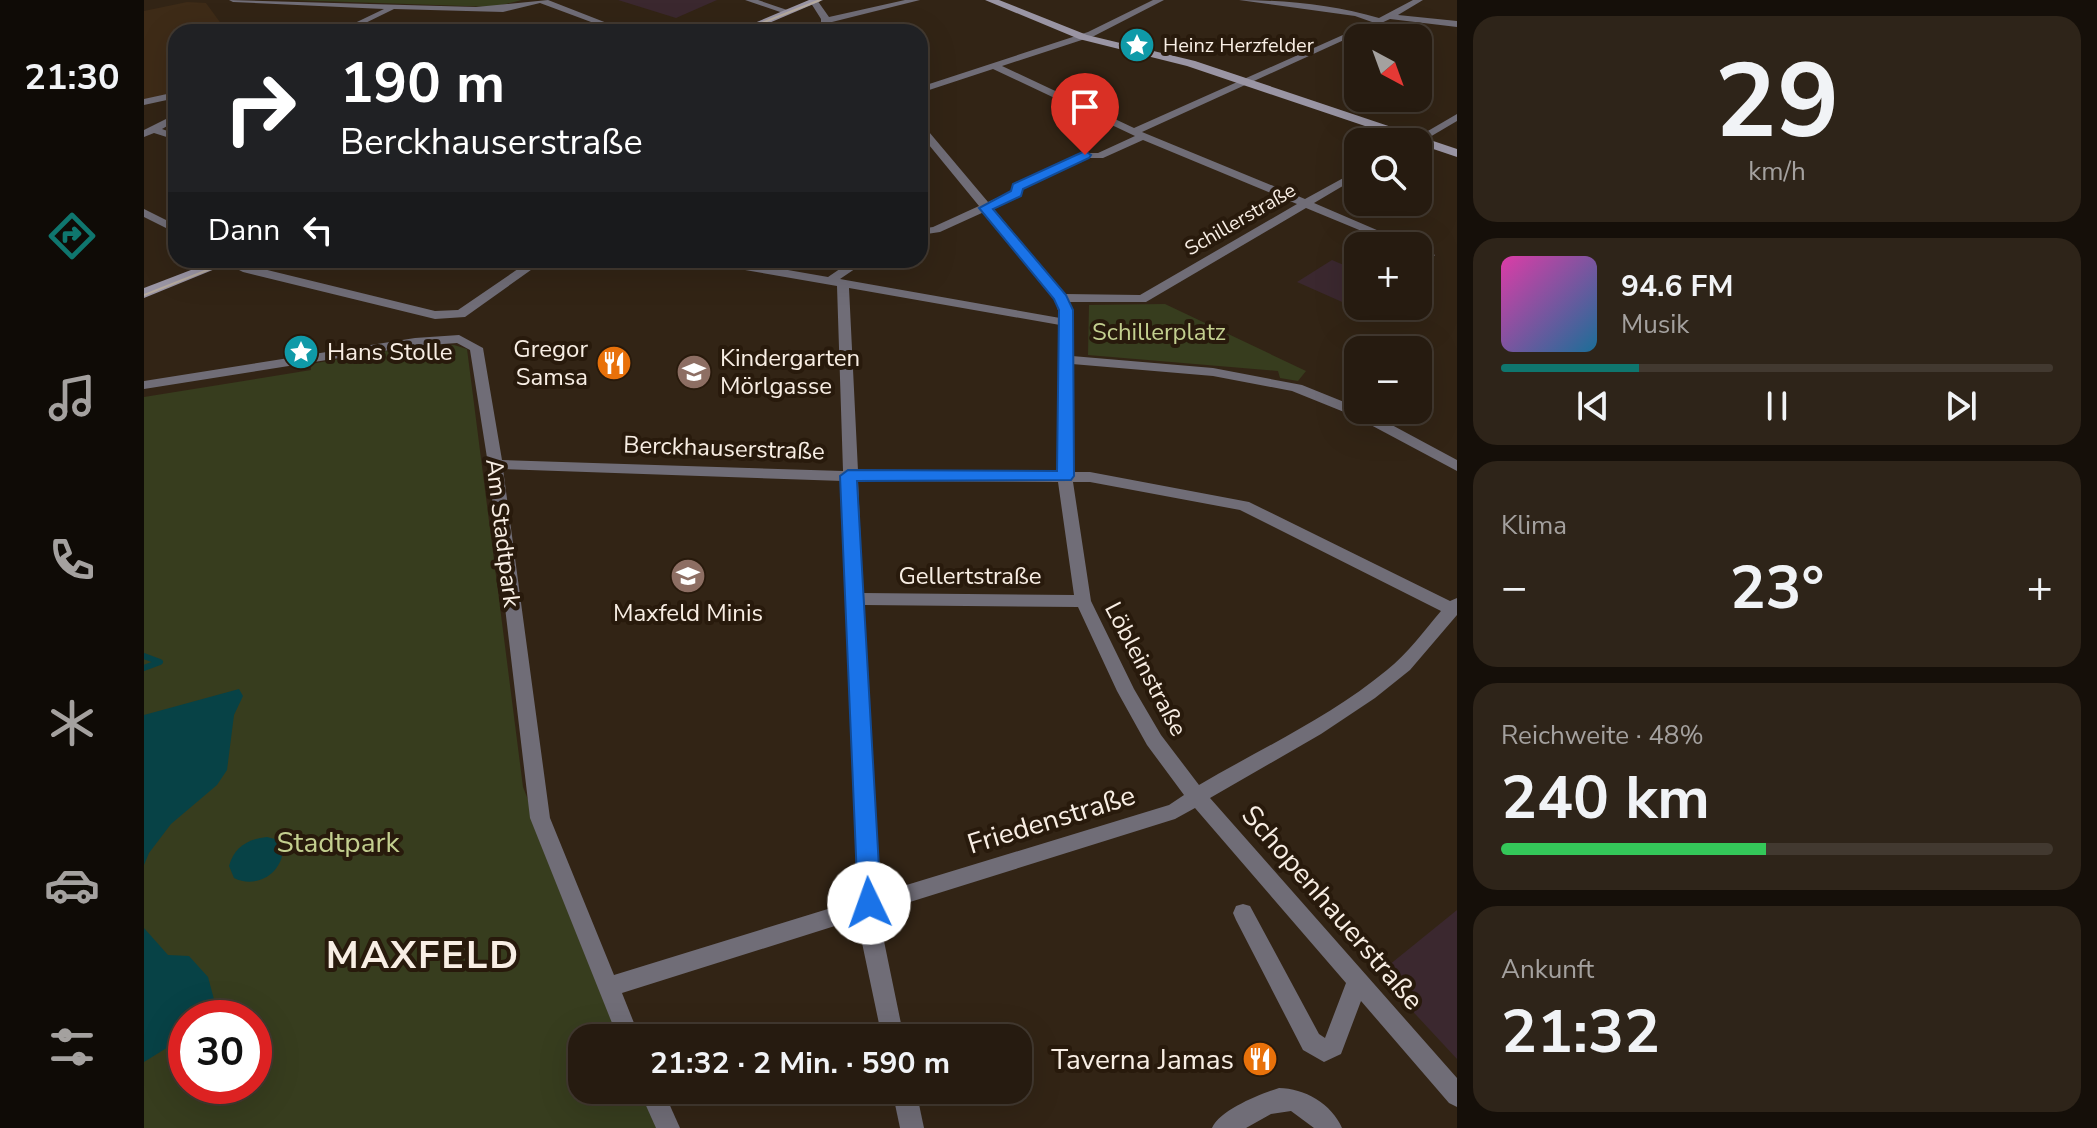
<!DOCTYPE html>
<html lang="de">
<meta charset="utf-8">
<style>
:root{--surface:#261b10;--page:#2e2419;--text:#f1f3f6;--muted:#a4a19f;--line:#423930;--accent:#0f766e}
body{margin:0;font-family:"Nunito Sans",sans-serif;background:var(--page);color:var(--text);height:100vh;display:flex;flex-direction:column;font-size:30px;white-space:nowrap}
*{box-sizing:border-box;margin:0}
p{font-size:26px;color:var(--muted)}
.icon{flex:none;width:44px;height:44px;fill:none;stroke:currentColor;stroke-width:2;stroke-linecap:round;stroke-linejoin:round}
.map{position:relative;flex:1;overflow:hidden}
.side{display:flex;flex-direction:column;gap:16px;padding:16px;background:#150f09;width:640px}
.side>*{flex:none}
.hud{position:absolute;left:24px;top:24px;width:760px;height:244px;border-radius:24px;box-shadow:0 8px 32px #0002,0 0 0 2px var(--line);background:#202124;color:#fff;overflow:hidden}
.needle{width:52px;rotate:139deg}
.controls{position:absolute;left:1200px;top:24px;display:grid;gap:16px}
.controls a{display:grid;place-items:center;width:88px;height:88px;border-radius:16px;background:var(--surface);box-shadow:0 8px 32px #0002,0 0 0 2px var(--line);font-size:40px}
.speed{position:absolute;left:24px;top:1000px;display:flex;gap:16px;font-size:40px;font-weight:700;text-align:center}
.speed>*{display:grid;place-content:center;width:104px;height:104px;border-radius:50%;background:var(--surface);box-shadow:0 8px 32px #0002,0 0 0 2px var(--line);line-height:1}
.speed .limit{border:12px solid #d22;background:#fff;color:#111}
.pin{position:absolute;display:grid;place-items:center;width:68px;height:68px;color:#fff;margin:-82px -34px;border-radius:50% 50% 50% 0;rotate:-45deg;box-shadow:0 0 8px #0007}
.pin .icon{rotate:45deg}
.me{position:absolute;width:88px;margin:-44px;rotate:357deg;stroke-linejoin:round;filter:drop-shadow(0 0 6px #0008)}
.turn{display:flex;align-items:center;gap:28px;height:168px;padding:0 40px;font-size:36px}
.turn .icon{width:104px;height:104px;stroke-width:2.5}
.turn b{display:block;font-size:56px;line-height:68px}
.then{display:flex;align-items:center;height:76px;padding:0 40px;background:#0003;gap:16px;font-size:30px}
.big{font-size:60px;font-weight:700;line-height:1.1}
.side .widget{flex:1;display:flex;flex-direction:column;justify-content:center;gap:12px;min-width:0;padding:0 28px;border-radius:24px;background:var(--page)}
.side .dial{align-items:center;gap:0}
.dial b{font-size:104px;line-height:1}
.song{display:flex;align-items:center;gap:24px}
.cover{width:96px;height:96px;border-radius:12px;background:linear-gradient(135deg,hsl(320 70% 55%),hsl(200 70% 35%))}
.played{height:8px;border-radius:4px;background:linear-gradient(90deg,var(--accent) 25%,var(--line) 25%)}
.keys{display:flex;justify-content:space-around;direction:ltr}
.heat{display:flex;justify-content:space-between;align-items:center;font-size:44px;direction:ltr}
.charge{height:12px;border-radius:6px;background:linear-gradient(90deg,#34c759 48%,var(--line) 0)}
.trip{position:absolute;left:424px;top:1024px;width:464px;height:80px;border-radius:24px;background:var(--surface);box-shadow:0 8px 32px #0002,0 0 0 2px var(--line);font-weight:700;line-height:80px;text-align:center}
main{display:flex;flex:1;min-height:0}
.menu{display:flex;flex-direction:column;width:144px;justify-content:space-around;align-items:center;background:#0f0b06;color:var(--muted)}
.menu .icon{width:56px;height:56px}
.menu .selected{color:var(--accent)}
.menu b{font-size:36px;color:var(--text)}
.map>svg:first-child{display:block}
</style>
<main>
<nav class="menu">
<b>21:30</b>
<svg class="icon selected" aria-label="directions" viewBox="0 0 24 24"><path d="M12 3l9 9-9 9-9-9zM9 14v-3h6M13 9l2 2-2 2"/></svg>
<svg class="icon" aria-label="music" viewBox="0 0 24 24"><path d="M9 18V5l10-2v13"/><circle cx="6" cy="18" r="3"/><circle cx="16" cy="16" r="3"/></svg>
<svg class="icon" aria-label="phone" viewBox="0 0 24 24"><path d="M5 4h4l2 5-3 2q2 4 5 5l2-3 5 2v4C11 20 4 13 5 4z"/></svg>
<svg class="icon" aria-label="climate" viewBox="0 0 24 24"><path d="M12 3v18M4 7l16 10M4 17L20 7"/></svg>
<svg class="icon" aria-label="car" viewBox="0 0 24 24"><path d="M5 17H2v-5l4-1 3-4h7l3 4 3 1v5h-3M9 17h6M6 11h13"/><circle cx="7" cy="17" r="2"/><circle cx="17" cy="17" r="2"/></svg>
<svg class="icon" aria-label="filters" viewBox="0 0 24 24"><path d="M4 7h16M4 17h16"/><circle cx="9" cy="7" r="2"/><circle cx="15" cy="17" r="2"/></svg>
</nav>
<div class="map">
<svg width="1313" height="1128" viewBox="0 0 1313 1128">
<rect width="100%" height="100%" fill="#322415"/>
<polygon fill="#3e2b17" points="43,2 62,3 78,25 109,32 32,32 32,92 0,100 0,11"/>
<g fill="#3b282f">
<polygon points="474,0 573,0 532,18"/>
<polygon points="1188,260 1214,271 1214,306 1248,306 1232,317 1153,282"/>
<polygon points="1313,910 1313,1059 1234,974"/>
</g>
<g fill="#373d1e" fill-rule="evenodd">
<polygon points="147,0 378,0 349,7"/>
<polygon points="1021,304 1162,371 1154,381 1136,378 1134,371 944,355 945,305"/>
<path d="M 310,345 L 323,349 L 379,787 L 478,1038 L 438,1038 L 438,1090 L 498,1090 L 513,1128 L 0,1128 L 0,397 L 167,370 L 167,364 L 263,347 ZM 42,1018 L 110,1018 L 110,1086 L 42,1086 Z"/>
</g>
<g fill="#074246">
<polygon points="95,689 99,696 90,715 83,770 73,785 27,824 5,853 0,865 0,715"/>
<path d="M 123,837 L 131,839 L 139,849 C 138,874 112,889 90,878 L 85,866 C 90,847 104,839 123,837 Z"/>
<polygon points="0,928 24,955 45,956 64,977 71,1003 62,1018 42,1018 42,1036 0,1062"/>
</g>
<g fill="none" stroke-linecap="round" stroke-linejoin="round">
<polyline stroke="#074246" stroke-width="6" points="0,656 16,662 0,668"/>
<g fill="#706d77" fill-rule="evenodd">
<polygon points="85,0 332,7 404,0 486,32 474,32 396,3 359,12 250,9 203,32 192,32 240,9 89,2"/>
<polygon points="601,0 614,0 646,11 642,14"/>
<polygon points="665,0 673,0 685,17 761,0 776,0 688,22 694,32 686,32 677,23 677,19"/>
<path d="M 1009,0 L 1020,0 L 950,36 L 858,66 L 990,128 L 1228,22 L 1211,16 L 1095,0 C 1140,0 1191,5 1235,18 L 1269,0 L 1279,0 L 1254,15 L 1313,21 L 1313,27 L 1246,19 L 998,132 L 1161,199 L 1214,170 L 1214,177 L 1170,203 L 1270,246 L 1254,246 L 1162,208 L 1002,302 L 925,302 L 930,323 L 928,356 L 1069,368 L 1158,385 L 1220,410 L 1313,460 L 1313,471 L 1210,416 L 1148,391 L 1069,376 L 928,364 L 928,472 L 946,472 L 1105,502 L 1306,601 L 1313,598 L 1313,615 L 1266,670 L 1231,698 L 1177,734 L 1066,798 L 1313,1078 L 1313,1107 L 1305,1103 L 1217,1001 L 1197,1054 L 1180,1062 L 1159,1050 L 1092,920 L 1089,913 L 1092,906 L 1099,904 L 1106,906 L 1175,1034 L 1181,1038 L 1202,983 L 1051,808 L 1031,819 L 734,912 L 760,1038 L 738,1038 L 713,919 L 478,993 L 496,1038 L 474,1038 L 386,818 L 344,464 L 326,350 L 313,343 L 271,346 L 0,389 L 0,381 L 271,338 L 315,335 L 339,348 L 358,460 L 699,471 L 693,286 L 566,264 L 560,260 L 586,260 L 684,277 L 709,260 L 724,260 L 696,279 L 916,318 L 911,299 L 840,212 L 796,232 L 776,235 L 776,229 L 789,227 L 835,206 L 776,134 L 776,125 L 780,126 L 844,202 L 868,191 L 869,185 L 937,153 L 954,153 L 991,136 L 849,69 L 776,93 L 776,87 L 944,32 ZM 999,140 L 1153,204 L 996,295 L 921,294 L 849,208 L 877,195 L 878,189 L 943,158 L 959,158 ZM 705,288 L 916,325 L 914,472 L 714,471 ZM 359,469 L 699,481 L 713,900 L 470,975 L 406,818 ZM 714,481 L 914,482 L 930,595 L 719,593 ZM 929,482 L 946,482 L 1096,510 L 1297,611 C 1280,631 1264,653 1243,670 C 1186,717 1118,748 1055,785 L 1017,735 L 990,689 L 947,601 ZM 720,605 L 934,607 L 973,691 L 1003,745 L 1040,795 L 1025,805 L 733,894 Z"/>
<polygon points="32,92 32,98 0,105 0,99"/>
<polygon points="32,114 32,121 18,129 32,134 32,140 10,133 0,137 0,130"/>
<polygon points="1313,114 1313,121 1274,144 1265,142"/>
<polygon points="0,209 32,225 32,233 0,217"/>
<polygon points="1274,246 1291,255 1283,263 1275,263 1277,256 1274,254"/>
<polygon points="75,260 91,260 107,266 291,311 314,310 387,260 401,260 321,317 291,319 99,272"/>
<path d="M 1135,1088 C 1160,1088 1188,1104 1198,1128 L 1170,1128 L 1147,1111 L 1127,1114 L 1102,1128 L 1068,1128 C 1076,1110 1116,1094 1135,1088 Z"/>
<polygon points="495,1090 519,1090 536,1128 512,1128"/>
<polygon points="748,1090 772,1090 780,1128 756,1128"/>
</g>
<g fill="#9a95a4" fill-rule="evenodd">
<polygon points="665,0 679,0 604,32 589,32"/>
<polygon points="841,0 855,0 943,35 1051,61 1313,149 1313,157 1043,66 935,39"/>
<polygon points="73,260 93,260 0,298 0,288"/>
</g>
<g stroke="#b5aa9e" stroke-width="2">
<polyline points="595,32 676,0"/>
<polyline points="0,295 89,260"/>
</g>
</g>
<polygon fill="#1a73e8" stroke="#114b97" stroke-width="2" points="941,151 947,155 945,158 879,189 877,196 849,209 922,295 929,310 930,476 927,480 713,481 737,903 734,911 725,914 717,911 714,903 696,476 704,470 913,471 915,310 910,299 835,208 867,191 869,184"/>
<defs>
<symbol id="sight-disc" viewBox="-11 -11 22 22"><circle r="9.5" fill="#0f9aa8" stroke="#281a0c"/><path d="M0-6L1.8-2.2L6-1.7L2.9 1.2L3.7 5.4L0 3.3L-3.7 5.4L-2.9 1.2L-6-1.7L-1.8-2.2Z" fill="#fff"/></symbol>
<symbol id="restaurant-disc" viewBox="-11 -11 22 22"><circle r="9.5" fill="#e8710a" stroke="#281a0c"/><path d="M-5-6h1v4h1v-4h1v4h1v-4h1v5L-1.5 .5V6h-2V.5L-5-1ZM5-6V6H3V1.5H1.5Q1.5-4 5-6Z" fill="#fff"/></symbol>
<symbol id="school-disc" viewBox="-11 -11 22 22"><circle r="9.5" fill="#8d6e63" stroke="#281a0c"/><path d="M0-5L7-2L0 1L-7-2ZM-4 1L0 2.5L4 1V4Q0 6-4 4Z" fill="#fff"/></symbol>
</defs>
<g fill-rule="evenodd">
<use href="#sight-disc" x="973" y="25" width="40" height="40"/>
<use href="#sight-disc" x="137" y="332" width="40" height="40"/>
<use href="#restaurant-disc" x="450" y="343" width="40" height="40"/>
<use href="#school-disc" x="530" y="352" width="40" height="40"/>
<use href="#school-disc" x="524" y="556" width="40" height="40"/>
<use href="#restaurant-disc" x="1096" y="1039" width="40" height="40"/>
</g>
<g text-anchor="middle" stroke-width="8" stroke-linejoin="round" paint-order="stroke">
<g font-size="20" fill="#f8eee4" stroke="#281a0c" text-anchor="start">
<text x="1019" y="52">Heinz Herzfelder</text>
</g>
<g font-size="20" fill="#f8eee4" stroke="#281a0c">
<text transform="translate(1096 219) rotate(-30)" y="7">Schillerstraße</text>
</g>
<g font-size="24" fill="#c3cf8f" stroke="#281a0c">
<text x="1015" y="340">Schillerplatz</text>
</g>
<g font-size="24" fill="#f8eee4" stroke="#281a0c" text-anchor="start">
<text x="444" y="357" text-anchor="end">Gregor<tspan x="444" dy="28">Samsa</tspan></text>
<text x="183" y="360">Hans Stolle</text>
<text x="576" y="366">Kindergarten<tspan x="576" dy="28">Mörlgasse</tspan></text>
<text x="544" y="621" text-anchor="middle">Maxfeld Minis</text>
</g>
<g font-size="24" fill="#f8eee4" stroke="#281a0c">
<text transform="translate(580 448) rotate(2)" y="8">Berckhauserstraße</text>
<text transform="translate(359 533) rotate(83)" y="8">Am Stadtpark</text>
<text x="826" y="584">Gellertstraße</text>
<text transform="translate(1002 669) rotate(62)" y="8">Löbleinstraße</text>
</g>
<g font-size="28" fill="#f8eee4" stroke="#281a0c">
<text transform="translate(907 819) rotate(-17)" y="10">Friedenstraße</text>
<text transform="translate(1189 907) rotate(49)" y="10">Schopenhauerstraße</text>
</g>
<g font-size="28" fill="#c3cf8f" stroke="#281a0c">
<text x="194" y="852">Stadtpark</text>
</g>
<g font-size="28" fill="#f8eee4" stroke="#281a0c" text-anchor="end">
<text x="1090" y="1069">Taverna Jamas</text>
</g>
<g font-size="38" font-weight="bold" letter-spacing="2" fill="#f8eee4" stroke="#281a0c">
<text x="279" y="968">MAXFELD</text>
</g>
</g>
</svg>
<div class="controls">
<a><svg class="needle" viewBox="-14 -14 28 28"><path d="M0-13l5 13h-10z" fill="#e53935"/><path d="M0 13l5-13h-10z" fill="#a4a19f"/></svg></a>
<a><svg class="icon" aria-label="search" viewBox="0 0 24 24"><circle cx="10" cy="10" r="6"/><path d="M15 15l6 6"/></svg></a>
<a>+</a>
<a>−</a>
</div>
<div class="speed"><div class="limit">30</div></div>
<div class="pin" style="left:941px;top:155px;background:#d93025"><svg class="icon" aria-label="arrive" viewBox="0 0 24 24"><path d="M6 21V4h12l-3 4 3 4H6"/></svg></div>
<svg class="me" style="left:725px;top:903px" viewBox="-20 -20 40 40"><circle r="19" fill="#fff"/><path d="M0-13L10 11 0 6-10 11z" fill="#1a73e8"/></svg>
<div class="trip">21:32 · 2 Min. · 590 m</div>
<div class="hud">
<div class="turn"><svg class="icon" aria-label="right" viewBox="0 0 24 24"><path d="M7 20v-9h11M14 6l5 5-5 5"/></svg><div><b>190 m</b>Berckhauserstraße</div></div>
<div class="then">Dann<svg class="icon" aria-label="left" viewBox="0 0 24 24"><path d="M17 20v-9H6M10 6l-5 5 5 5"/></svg></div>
</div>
</div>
<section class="side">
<div class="widget dial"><b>29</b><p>km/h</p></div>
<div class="widget">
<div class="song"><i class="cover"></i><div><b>94.6 FM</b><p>Musik</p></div></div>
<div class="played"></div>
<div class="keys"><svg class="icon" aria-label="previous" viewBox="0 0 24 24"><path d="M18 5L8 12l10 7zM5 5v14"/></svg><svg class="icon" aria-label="pause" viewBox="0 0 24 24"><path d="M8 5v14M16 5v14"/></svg><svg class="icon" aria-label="next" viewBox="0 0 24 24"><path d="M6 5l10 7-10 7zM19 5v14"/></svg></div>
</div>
<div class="widget"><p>Klima</p>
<div class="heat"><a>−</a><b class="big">23°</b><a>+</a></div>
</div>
<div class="widget"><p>Reichweite · 48%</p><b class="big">240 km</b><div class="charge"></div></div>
<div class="widget"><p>Ankunft</p><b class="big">21:32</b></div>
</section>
</main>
